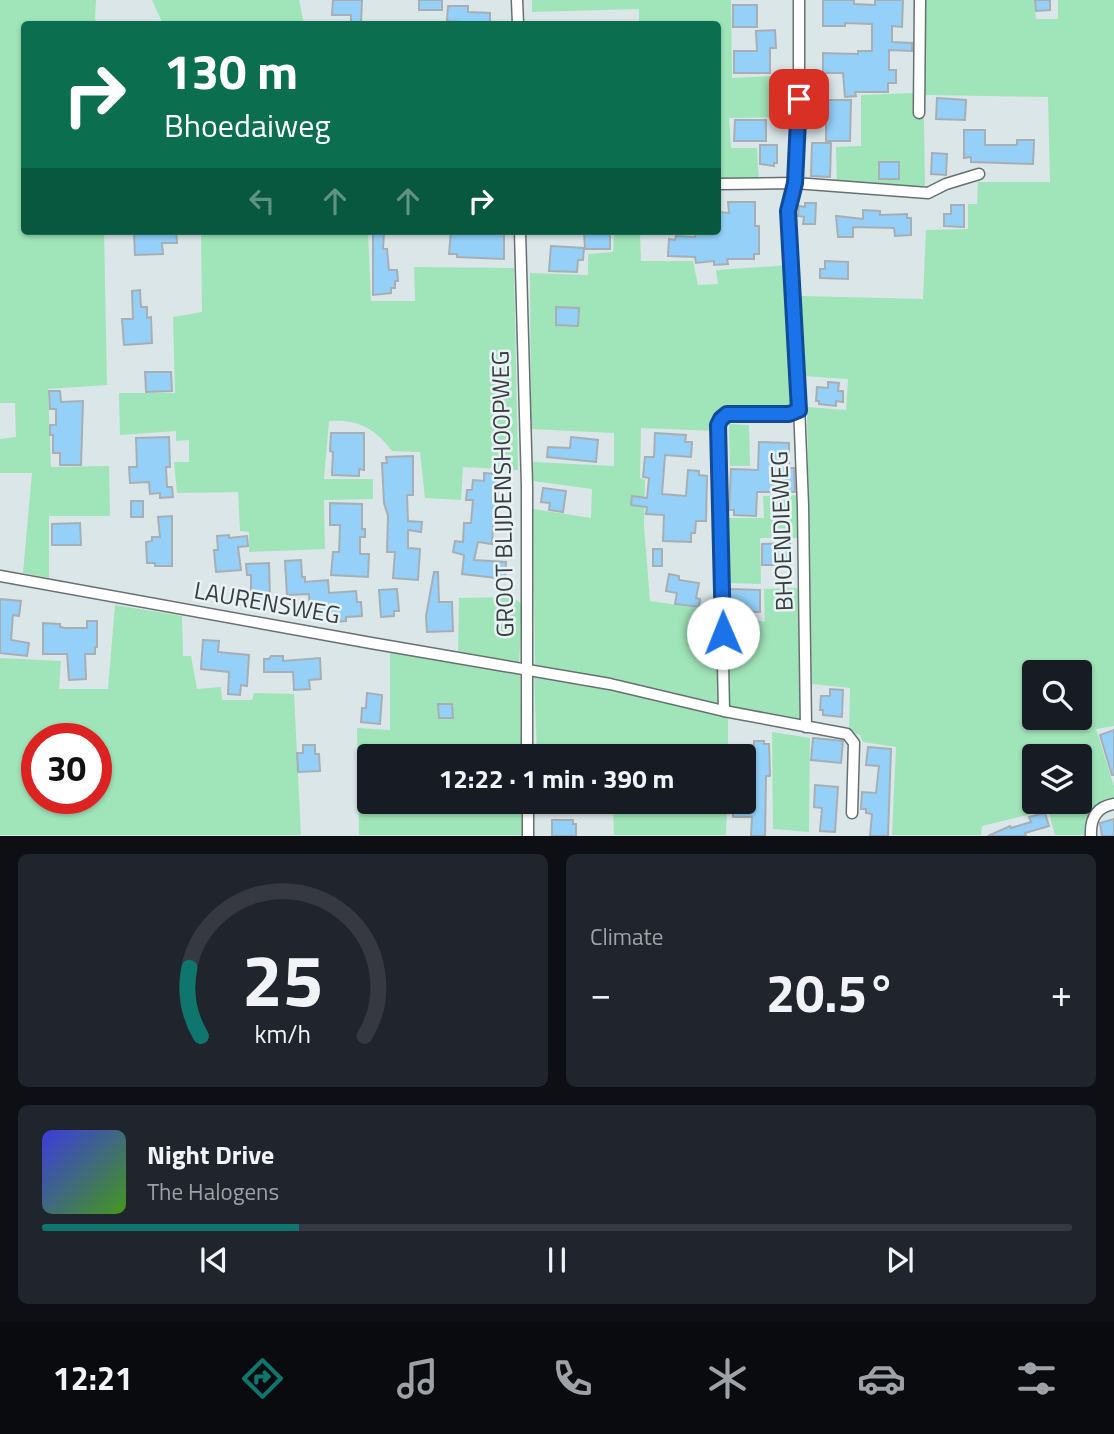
<!DOCTYPE html>
<meta charset="utf-8">
<style>
:root{--surface:#171b24;--page:#20242c;--text:#f1f3f6;--muted:#9ea1a6;--line:#363941;--accent:#0f766e}
body{margin:0;font-family:"Titillium Web",sans-serif;background:var(--page);color:var(--text);height:100vh;display:flex;flex-direction:column;font-size:26px;white-space:nowrap}
*{box-sizing:border-box;margin:0}
p{font-size:23px;color:var(--muted)}
.icon{flex:none;width:38px;height:38px;fill:none;stroke:currentColor;stroke-width:2;stroke-linecap:round;stroke-linejoin:round}
.map{position:relative;height:836px;overflow:hidden}
.side{display:flex;flex-direction:column;gap:18px;padding:18px;background:#0d0f14;flex:1}
.side>*{flex:none}
.guide{position:absolute;left:21px;top:21px;width:700px;height:214px;border-radius:7px;box-shadow:0 2px 5px #0004;background:#0b6e4f;color:#fff;overflow:hidden}
.controls{position:absolute;left:1022px;top:660px;display:grid;gap:14px}
.controls a{display:grid;place-items:center;width:70px;height:70px;border-radius:7px;background:var(--surface);box-shadow:0 2px 5px #0004;font-size:35px}
.speed{position:absolute;left:21px;top:723px;display:flex;gap:14px;font-size:35px;font-weight:700;text-align:center}
.speed>*{display:grid;place-content:center;width:91px;height:91px;border-radius:50%;background:var(--surface);box-shadow:0 2px 5px #0004;line-height:1}
.speed .limit{border:10px solid #d22;background:#fff;color:#111}
.pin{position:absolute;display:grid;place-items:center;width:60px;height:60px;color:#fff;margin:-30px;border-radius:14px;box-shadow:0 4px 10px #0006}
.me{position:absolute;width:77px;margin:-38px;rotate:359deg;stroke-linejoin:round;filter:drop-shadow(0 0 5px #0008)}
.turn{display:flex;align-items:center;gap:24px;height:147px;padding:0 28px;font-size:32px}
.turn .icon{width:91px;height:91px;stroke-width:2.5}
.turn b{display:block;font-size:49px;line-height:60px}
.lanes{display:flex;align-items:center;height:66px;padding:0 28px;background:#0003;justify-content:center;gap:35px;direction:ltr}
.lanes .off{opacity:.35}
.big{font-size:52px;font-weight:700;line-height:1.1}
.side .widget{flex:1;display:flex;flex-direction:column;justify-content:center;gap:10px;min-width:0;padding:0 24px;border-radius:10px;background:var(--page)}
.side .dial{align-items:center;gap:0}
.dial svg{height:182px;overflow:visible;fill:none;stroke:var(--line);stroke-width:7;stroke-linecap:round;text-anchor:middle}
.dial text{fill:var(--text);stroke:none}
.song{display:flex;align-items:center;gap:21px}
.cover{width:84px;height:84px;border-radius:10px;background:linear-gradient(135deg,hsl(240 70% 55%),hsl(100 70% 35%))}
.played{height:7px;border-radius:4px;background:linear-gradient(90deg,var(--accent) 25%,var(--line) 25%)}
.keys{display:flex;justify-content:space-around;direction:ltr}
.heat{display:flex;justify-content:space-between;align-items:center;font-size:38px;direction:ltr}
.side .tiles{flex:1;display:grid;gap:18px;grid-template-columns:1fr 1fr}
.widget:last-child{grid-column:span 2}
.trip{position:absolute;left:357px;top:744px;width:399px;height:70px;border-radius:7px;background:var(--surface);box-shadow:0 2px 5px #0004;font-weight:700;line-height:70px;text-align:center}
.menu{display:flex;height:112px;justify-content:space-around;align-items:center;background:#090b0e;color:var(--muted)}
.menu .icon{width:49px;height:49px}
.menu .on{color:var(--accent)}
.menu b{font-size:32px;color:var(--text)}
.map>svg:first-child{display:block}
</style>
<div class="map">
<svg width="1114" height="836" viewBox="0 0 1114 836">
<rect width="100%" height="100%" fill="#dbe6e8"/>
<g fill="#a0e4b9" fill-rule="evenodd">
<polygon points="0,0 96,0 95,19 98,24 24,24 24,231 104,231 107,385 48,389 51,467 109,466 110,516 49,516 49,578 23,573 32,473 0,473 0,439 16,437 15,403 0,403"/>
<polygon points="152,0 299,0 304,24 163,24"/>
<polygon points="532,0 731,0 732,78 794,75 795,117 729,118 731,148 757,148 759,182 718,182 718,24 639,24 639,9 532,12"/>
<path d="M 924,0 L 1034,0 L 1036,19 L 1058,19 L 1058,0 L 1114,0 L 1114,726 L 1096,729 L 1114,786 L 1114,800 C 1092,805 1085,814 1087,835 L 1055,835 L 1048,810 L 982,826 L 981,835 L 892,835 L 896,747 L 863,742 L 860,735 L 849,732 L 850,688 L 812,684 L 807,407 L 846,410 L 848,379 L 804,376 L 801,296 L 923,299 L 926,230 L 968,229 L 968,204 L 977,204 L 978,182 L 1050,182 L 1048,97 L 925,95 ZM 1034,672 L 1080,672 L 1080,718 L 1034,718 ZM 1034,756 L 1080,756 L 1080,802 L 1034,802 Z"/>
<polygon points="914,93 915,118 924,119 925,186 837,185 836,147 861,146 861,95"/>
<path d="M 201,231 L 368,231 L 371,301 L 415,301 L 414,267 L 514,268 L 518,470 L 463,467 L 461,500 L 425,498 L 420,452 L 392,451 C 375,428 357,419 329,421 L 324,479 L 373,479 L 373,499 L 324,500 L 325,549 L 249,552 L 249,532 L 240,531 L 238,492 L 177,493 L 174,462 L 189,462 L 189,440 L 176,441 L 176,431 L 120,435 L 119,393 L 175,393 L 173,317 L 202,312 Z"/>
<polygon points="614,233 640,233 641,261 693,261 698,285 718,284 716,270 790,265 798,408 724,412 716,431 641,428 640,478 645,480 644,526 650,601 718,611 720,705 535,665 533,509 591,518 592,489 533,481 533,462 614,466 614,433 531,429 530,273 588,275 588,254 613,252"/>
<polygon points="729,424 749,425 750,466 730,466"/>
<polygon points="799,495 798,538 760,538 761,584 728,583 727,518 764,518 763,496"/>
<polygon points="800,588 802,722 727,707 727,615 765,622 764,589"/>
<polygon points="512,597 522,604 519,664 458,653 459,598"/>
<path d="M 115,605 L 182,616 L 183,656 L 191,656 L 197,689 L 221,687 L 222,700 L 252,700 L 254,693 L 294,694 L 301,835 L 0,835 L 0,658 L 61,661 L 59,689 L 108,689 ZM 37,738 L 96,738 L 96,798 L 37,798 Z"/>
<polygon points="390,652 512,672 520,675 521,756 369,756 369,802 521,802 522,835 359,835 357,728 390,730"/>
<polygon points="534,672 728,716 728,756 537,756"/>
<polygon points="772,732 810,738 809,832 773,829"/>
<polygon points="538,802 727,802 726,835 614,835 613,812 538,809"/>
</g>
<g fill="#95d0f9" stroke="#a7afb4" stroke-width="2">
<polygon points="333,0 362,0 361,24 351,24 351,15 332,15"/>
<rect x="419" y="0" width="23" height="10"/>
<polygon points="823,0 854,0 854,4 875,5 875,0 903,0 902,27 892,26 892,42 912,43 912,51 889,50 889,70 896,70 896,83 888,83 888,92 855,92 856,96 845,97 843,73 823,73 823,53 858,54 858,51 872,51 872,24 845,23 845,26 823,26"/>
<polygon points="1035,0 1050,0 1050,10 1036,11"/>
<rect x="733" y="5" width="24" height="22"/>
<polygon points="448,6 468,6 468,12 490,13 490,24 447,21"/>
<polygon points="775,30 776,48 770,48 770,73 734,73 734,51 757,51 756,31"/>
<polygon points="937,98 966,100 965,120 936,119"/>
<polygon points="823,100 851,100 850,141 826,141 826,117 823,117"/>
<polygon points="735,120 766,120 766,141 734,141"/>
<polygon points="964,130 985,130 985,145 1017,145 1017,140 1034,140 1033,164 971,162 971,157 964,158"/>
<polygon points="812,143 831,143 830,177 811,176"/>
<polygon points="760,145 777,145 777,163 774,163 774,166 760,164"/>
<polygon points="932,153 947,154 946,175 931,174"/>
<rect x="879" y="162" width="20" height="17"/>
<polygon points="728,202 755,202 755,226 759,226 759,254 754,254 754,259 727,259 728,264 714,265 714,261 696,263 695,257 668,256 669,239 675,240 676,236 695,237 696,231 718,231 718,212 729,213"/>
<polygon points="805,203 816,203 815,224 803,224 804,217 798,216 799,206 805,207"/>
<polygon points="951,205 964,205 964,227 944,226 944,214 951,214"/>
<polygon points="863,210 880,211 880,215 907,214 907,218 911,218 911,235 895,236 894,228 853,227 853,237 838,237 836,216 863,219"/>
<polygon points="134,231 176,231 177,243 162,243 163,254 135,255"/>
<polygon points="451,231 504,231 504,259 457,257 457,254 449,254"/>
<polygon points="584,231 610,231 610,249 585,249"/>
<polygon points="373,232 384,232 383,249 387,249 389,270 397,270 398,281 395,281 395,288 391,288 391,293 373,295"/>
<polygon points="551,246 584,248 583,260 578,260 577,272 549,271"/>
<polygon points="825,261 848,262 848,279 820,278 820,269 825,269"/>
<polygon points="140,290 141,307 147,307 147,318 151,317 152,343 124,345 122,319 133,319 132,291"/>
<polygon points="556,307 579,308 578,326 556,325"/>
<polygon points="145,372 171,372 172,391 146,392"/>
<polygon points="828,382 839,383 838,391 843,391 843,402 836,401 836,406 819,404 819,401 816,401 817,387 828,388"/>
<polygon points="49,391 60,391 61,402 83,401 81,465 60,465 60,453 53,453 53,435 50,435 50,425 56,425 56,409 50,409"/>
<polygon points="331,433 364,433 364,470 359,469 359,476 332,475 333,452 330,451"/>
<polygon points="655,433 686,435 685,442 692,442 691,457 665,455 662,494 686,496 688,470 699,471 699,475 707,476 706,521 696,521 695,533 691,533 691,542 663,541 664,515 646,514 647,507 631,505 632,496 647,498 649,478 643,477 645,457 654,457"/>
<polygon points="169,437 170,467 166,467 167,487 172,487 173,497 160,498 160,493 150,494 149,482 130,483 129,467 137,467 136,438"/>
<polygon points="571,437 598,440 596,462 547,457 548,447 570,448"/>
<polygon points="759,442 789,443 789,468 794,468 795,492 757,492 756,516 734,515 734,510 729,510 731,469 758,470"/>
<polygon points="413,456 413,495 407,495 408,521 422,522 421,532 408,530 408,548 420,549 418,580 393,578 395,552 387,552 388,516 384,503 382,463 387,463 386,457"/>
<polygon points="484,473 496,474 496,480 499,480 498,499 507,499 507,508 494,508 492,544 478,542 474,560 506,562 505,579 462,574 464,555 453,552 455,541 463,542 464,523 471,523 473,500 466,500 467,490 472,490 473,480 484,481"/>
<polygon points="543,488 566,491 563,512 549,510 550,503 541,502"/>
<rect x="131" y="501" width="12" height="16"/>
<polygon points="330,503 362,504 362,529 365,529 365,537 360,537 360,554 369,554 368,577 331,575 333,552 339,552 340,525 330,525"/>
<polygon points="172,516 172,566 155,566 155,563 147,563 146,542 152,541 152,537 160,537 158,517"/>
<polygon points="80,523 81,545 52,545 52,524"/>
<polygon points="229,535 229,538 247,536 248,546 238,547 241,570 216,572 214,550 218,550 217,536"/>
<polygon points="790,543 791,565 762,565 762,544"/>
<rect x="653" y="549" width="9" height="17"/>
<polygon points="301,560 302,577 305,577 305,582 328,580 329,593 356,591 357,602 361,602 362,616 346,617 346,621 335,622 334,614 310,615 309,594 287,595 285,561"/>
<polygon points="269,563 270,600 251,600 251,575 247,575 246,564"/>
<polygon points="434,572 438,572 439,602 452,602 453,631 427,632 426,616"/>
<polygon points="669,574 679,576 679,580 699,583 696,598 700,599 699,607 675,604 677,593 666,591"/>
<polygon points="397,589 399,611 394,611 394,616 381,617 379,590"/>
<polygon points="730,589 760,590 760,612 734,611 734,601 730,601"/>
<polygon points="0,599 21,601 19,616 13,615 11,640 29,643 27,656 0,653"/>
<polygon points="87,621 97,621 97,647 95,647 95,654 85,654 86,679 69,680 67,654 43,654 43,623 60,624 60,627 65,628 87,628"/>
<polygon points="203,640 219,641 218,652 249,655 247,686 241,685 240,695 228,694 229,672 201,669"/>
<polygon points="271,656 283,656 283,661 320,658 321,679 309,680 310,689 294,690 293,672 264,672 264,659 269,659"/>
<polygon points="830,689 843,690 842,717 823,715 823,710 820,710 821,696 830,696"/>
<polygon points="367,693 382,695 380,724 361,722 362,708 366,708"/>
<polygon points="438,704 452,704 453,718 439,718"/>
<polygon points="1114,730 1114,775 1112,775 1100,735"/>
<polygon points="813,738 843,741 841,763 811,760"/>
<polygon points="754,741 764,741 764,744 769,744 770,776 766,776 765,836 751,836 752,817 733,817 733,802 744,802 744,780 749,780 749,745 754,745"/>
<polygon points="303,745 315,745 315,754 319,754 320,771 298,772 297,753 303,753"/>
<polygon points="868,747 891,749 888,836 870,836 872,814 866,813 866,809 861,809 862,792 876,793 879,766 866,765"/>
<polygon points="815,785 838,787 835,832 820,831 822,808 814,807"/>
<polygon points="1045,813 1049,826 1025,833 1026,836 988,836 1010,826 1011,828 1031,822 1029,817"/>
<polygon points="1114,819 1114,836 1102,836 1100,823"/>
<polygon points="552,820 573,820 573,824 576,824 576,836 552,836"/>
</g>
<g fill="none" stroke-linecap="round" stroke-linejoin="round">
<defs>
<g id="minor">
<polyline points="517,0 518,24"/>
<polyline points="799,0 799,124 795,183 788,211 796,329 803,506 806,727"/>
<polyline points="919,113 920,0"/>
<polyline points="718,184 795,183 928,193 946,184 979,174"/>
<polyline points="520,231 527,486 527,756"/>
<polyline points="0,576 371,643 610,684 724,711 847,734 854,743 852,813"/>
<polyline points="724,711 718,425 721,419 727,414 789,414 799,410"/>
<polyline points="528,836 528,802"/>
<path d="M 1091,836 C 1090,818 1097,807 1114,804"/>
</g>
</defs>
<use href="#minor" stroke="#677072" stroke-width="13"/>
<use href="#minor" stroke="#fff" stroke-width="10"/>
</g>
<g fill="none" stroke-linecap="round" stroke-linejoin="round">
<defs>
<polyline id="route" points="723,633 718,425 721,419 727,414 789,414 799,410 788,211 795,183 799,99"/>
</defs>
<use href="#route" stroke="#114b97" stroke-width="18"/>
<use href="#route" stroke="#1a73e8" stroke-width="12"/>
</g>
<g text-anchor="middle" stroke-width="5" stroke-linejoin="round" paint-order="stroke">
<g font-size="24" fill="#393d3e" stroke="#e9f3f5">
<text transform="translate(503 494) rotate(-91)" y="8">GROOT BLIJDENSHOOPWEG</text>
<text transform="translate(782 531) rotate(-92)" y="8">BHOENDIEWEG</text>
<text transform="translate(267 603) rotate(10)" y="8">LAURENSWEG</text>
</g>
</g>
</svg>
<div class="controls">
<a><svg class="icon" aria-label="search" viewBox="0 0 24 24"><circle cx="10" cy="10" r="6"/><path d="M15 15l6 6"/></svg></a>
<a><svg class="icon" aria-label="layers" viewBox="0 0 24 24"><path d="M12 4l9 5-9 5-9-5zM3 14l9 5 9-5"/></svg></a>
</div>
<div class="speed"><div class="limit">30</div></div>
<div class="pin" style="left:799px;top:99px;background:#d93025"><svg class="icon" aria-label="arrive" viewBox="0 0 24 24"><path d="M6 21V4h12l-3 4 3 4H6"/></svg></div>
<svg class="me" style="left:723px;top:633px" viewBox="-20 -20 40 40"><circle r="19" fill="#fff"/><path d="M0-13L10 11 0 6-10 11z" fill="#1a73e8"/></svg>
<div class="trip">12:22 · 1 min · 390 m</div>
<div class="guide">
<div class="turn"><svg class="icon" aria-label="right" viewBox="0 0 24 24"><path d="M7 20v-9h11M14 6l5 5-5 5"/></svg><div><b>130 m</b>Bhoedaiweg</div></div>
<div class="lanes"><svg class="icon off" aria-label="left" viewBox="0 0 24 24"><path d="M17 20v-9H6M10 6l-5 5 5 5"/></svg><svg class="icon off" aria-label="ahead" viewBox="0 0 24 24"><path d="M12 20V5M6 11l6-6 6 6"/></svg><svg class="icon off" aria-label="ahead" viewBox="0 0 24 24"><path d="M12 20V5M6 11l6-6 6 6"/></svg><svg class="icon" aria-label="right" viewBox="0 0 24 24"><path d="M7 20v-9h11M14 6l5 5-5 5"/></svg></div>
</div>
</div>
<section class="side">
<div class="tiles">
<div class="widget dial"><svg viewBox="0 0 100 80">
<path d="M14 69A42 42 0 1 1 86 69"/>
<path d="M14 69A42 42 0 0 1 9 39" stroke="#0f766e"/>
<text x="50" y="56" font-size="32" font-weight="700">25</text>
<text x="50" y="72" font-size="11">km/h</text>
</svg></div>
<div class="widget"><p>Climate</p>
<div class="heat"><a>−</a><b class="big">20.5°</b><a>+</a></div>
</div>
<div class="widget">
<div class="song"><i class="cover"></i><div><b>Night Drive</b><p>The Halogens</p></div></div>
<div class="played"></div>
<div class="keys"><svg class="icon" aria-label="previous" viewBox="0 0 24 24"><path d="M18 5L8 12l10 7zM5 5v14"/></svg><svg class="icon" aria-label="pause" viewBox="0 0 24 24"><path d="M8 5v14M16 5v14"/></svg><svg class="icon" aria-label="next" viewBox="0 0 24 24"><path d="M6 5l10 7-10 7zM19 5v14"/></svg></div>
</div>
</div>
</section>
<nav class="menu">
<b>12:21</b>
<svg class="icon on" aria-label="directions" viewBox="0 0 24 24"><path d="M12 3l9 9-9 9-9-9zM9 14v-3h6M13 9l2 2-2 2"/></svg>
<svg class="icon" aria-label="music" viewBox="0 0 24 24"><path d="M9 18V5l10-2v13"/><circle cx="6" cy="18" r="3"/><circle cx="16" cy="16" r="3"/></svg>
<svg class="icon" aria-label="phone" viewBox="0 0 24 24"><path d="M5 4h4l2 5-3 2q2 4 5 5l2-3 5 2v4C11 20 4 13 5 4z"/></svg>
<svg class="icon" aria-label="climate" viewBox="0 0 24 24"><path d="M12 3v18M4 7l16 10M4 17L20 7"/></svg>
<svg class="icon" aria-label="car" viewBox="0 0 24 24"><path d="M5 17H2v-5l4-1 3-4h7l3 4 3 1v5h-3M9 17h6M6 11h13"/><circle cx="7" cy="17" r="2"/><circle cx="17" cy="17" r="2"/></svg>
<svg class="icon" aria-label="filters" viewBox="0 0 24 24"><path d="M4 7h16M4 17h16"/><circle cx="9" cy="7" r="2"/><circle cx="15" cy="17" r="2"/></svg>
</nav>
